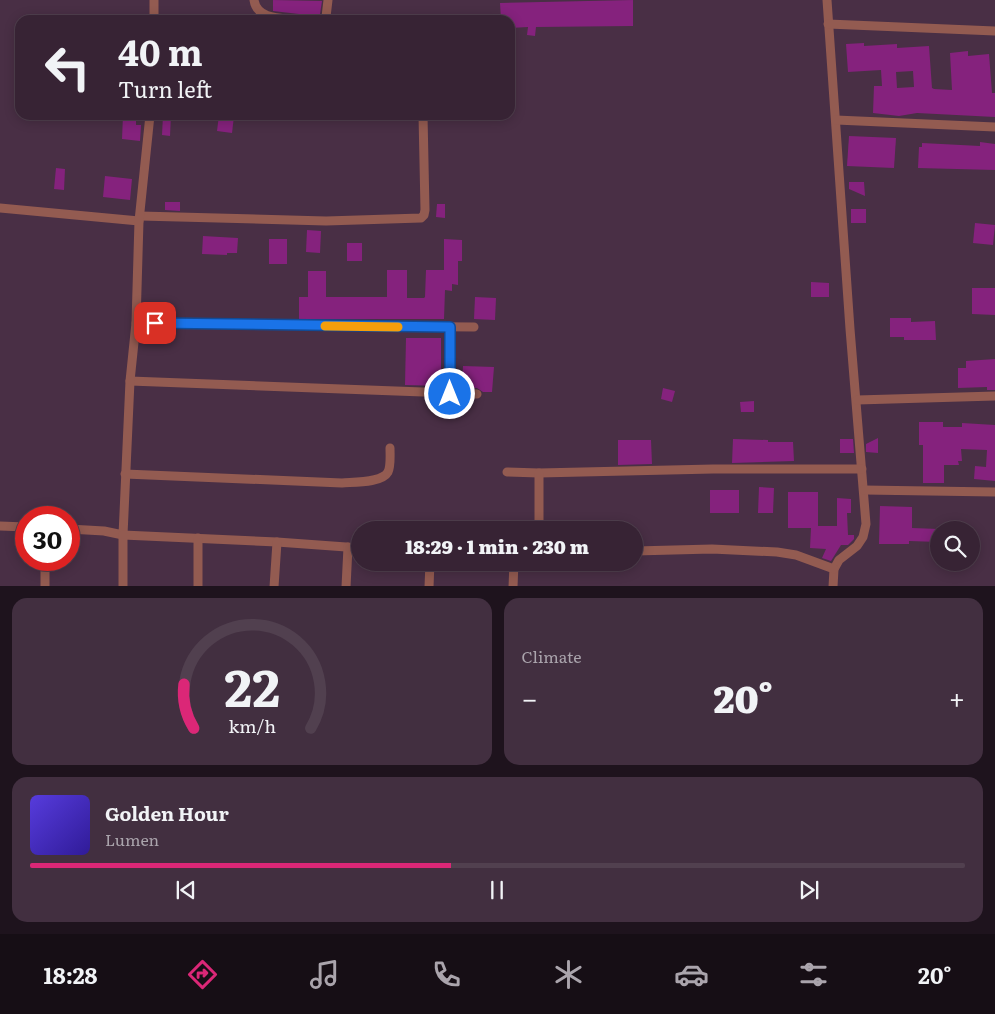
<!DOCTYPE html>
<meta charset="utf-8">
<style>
:root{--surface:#372334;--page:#422f40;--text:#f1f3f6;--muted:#aaa4ac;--line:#51404f;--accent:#db2777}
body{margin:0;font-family:Literata,serif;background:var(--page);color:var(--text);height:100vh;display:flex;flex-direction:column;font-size:19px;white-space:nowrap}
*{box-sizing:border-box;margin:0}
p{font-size:16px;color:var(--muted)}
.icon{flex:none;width:28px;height:28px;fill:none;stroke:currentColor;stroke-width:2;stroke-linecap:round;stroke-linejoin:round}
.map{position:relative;height:586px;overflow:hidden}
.drawer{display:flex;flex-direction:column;gap:12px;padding:12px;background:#1e131d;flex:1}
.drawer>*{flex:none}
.top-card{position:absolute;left:15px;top:15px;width:500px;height:105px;border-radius:15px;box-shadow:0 2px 12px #0003,0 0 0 1px var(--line);background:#372334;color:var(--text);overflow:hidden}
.fabs{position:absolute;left:930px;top:521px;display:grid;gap:10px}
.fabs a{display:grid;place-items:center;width:50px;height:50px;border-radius:50%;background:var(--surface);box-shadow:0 2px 12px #0003,0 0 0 1px var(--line);font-size:25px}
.speed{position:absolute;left:15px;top:506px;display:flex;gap:10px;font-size:25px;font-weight:700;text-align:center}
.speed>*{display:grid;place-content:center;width:65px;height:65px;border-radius:50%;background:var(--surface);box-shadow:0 2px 12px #0003,0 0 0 1px var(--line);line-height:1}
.speed .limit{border:8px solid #d22;background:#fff;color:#111}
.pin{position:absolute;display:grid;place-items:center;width:42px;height:42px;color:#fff;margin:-21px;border-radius:10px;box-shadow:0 2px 8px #0006}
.me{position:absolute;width:55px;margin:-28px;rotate:0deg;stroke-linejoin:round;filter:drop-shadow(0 0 4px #0008)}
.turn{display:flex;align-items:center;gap:18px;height:105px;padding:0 20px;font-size:22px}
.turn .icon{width:65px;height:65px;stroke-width:2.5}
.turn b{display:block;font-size:35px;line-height:42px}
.big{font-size:38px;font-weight:800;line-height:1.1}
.drawer .card{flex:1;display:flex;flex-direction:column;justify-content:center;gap:8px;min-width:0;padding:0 18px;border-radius:15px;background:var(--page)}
.drawer .dial{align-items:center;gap:0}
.dial svg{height:130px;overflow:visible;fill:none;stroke:var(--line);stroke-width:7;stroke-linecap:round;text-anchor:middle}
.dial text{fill:var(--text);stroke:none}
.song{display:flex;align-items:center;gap:15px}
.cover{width:60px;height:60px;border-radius:8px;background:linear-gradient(135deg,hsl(250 70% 55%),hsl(250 70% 35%))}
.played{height:5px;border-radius:2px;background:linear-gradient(90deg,var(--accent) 45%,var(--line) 45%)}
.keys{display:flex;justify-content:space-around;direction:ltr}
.heat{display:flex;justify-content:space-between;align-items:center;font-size:28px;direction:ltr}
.drawer .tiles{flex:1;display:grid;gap:12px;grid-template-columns:1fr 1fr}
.card:last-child{grid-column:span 2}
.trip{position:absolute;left:351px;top:521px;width:292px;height:50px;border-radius:25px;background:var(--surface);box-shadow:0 2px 12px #0003,0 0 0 1px var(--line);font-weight:800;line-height:50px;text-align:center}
.tab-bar{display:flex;height:80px;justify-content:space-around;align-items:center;background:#160e15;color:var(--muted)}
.tab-bar .icon{width:35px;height:35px}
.tab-bar .current{color:var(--accent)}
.tab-bar b{font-size:22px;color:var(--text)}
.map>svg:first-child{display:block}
</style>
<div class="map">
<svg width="995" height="587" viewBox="0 0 995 587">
<rect width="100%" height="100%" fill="#492f45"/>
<g fill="#85227d" fill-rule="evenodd">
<polygon points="273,0 322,1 320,14 316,17 303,17 299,14 273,11"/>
<polygon points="633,0 633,26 536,27 535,36 527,35 528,27 510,28 510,20 501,20 500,3"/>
<path d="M 864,43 L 864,46 L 897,44 L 897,48 L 929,46 L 932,88 L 934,89 L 952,90 L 950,53 L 968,51 L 968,56 L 989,54 L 992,93 L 995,93 L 995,117 L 917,113 L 899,116 L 873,113 L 874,86 L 882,86 L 881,70 L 848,72 L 846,44 ZM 913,71 L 914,87 L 897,88 L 896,72 Z"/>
<polygon points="123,115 136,115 136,125 141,125 140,141 122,139"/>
<polygon points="163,115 171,115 170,136 162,135"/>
<polygon points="219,115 234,116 232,133 217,131"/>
<polygon points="849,136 896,138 894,168 847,166"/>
<polygon points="980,142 995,144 995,170 918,168 919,147 922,147 922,143 980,146"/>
<polygon points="56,168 65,169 64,190 54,189"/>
<polygon points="105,176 132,179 130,200 103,197"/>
<polygon points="849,182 864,182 865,196 849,189"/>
<polygon points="165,202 180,202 180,211 165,210"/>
<polygon points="437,204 445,204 445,218 436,217"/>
<rect x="851" y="209" width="15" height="14"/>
<polygon points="975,223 995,225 993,245 973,243"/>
<polygon points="307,230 321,231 320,253 306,252"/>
<polygon points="203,236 238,238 237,253 227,253 227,255 202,254"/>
<rect x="269" y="239" width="18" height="25"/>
<polygon points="444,239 462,240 462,261 458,261 458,285 452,284 452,291 445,290 444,319 299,319 299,297 308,297 308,271 326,271 326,297 387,297 387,270 407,270 407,298 424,298 425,297 426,270 444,270"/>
<rect x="347" y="243" width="15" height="18"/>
<polygon points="811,282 829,283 829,297 811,297"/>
<polygon points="972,288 995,288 995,315 972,314"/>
<polygon points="475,297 496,298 495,320 474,319"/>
<polygon points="890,318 911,318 911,322 935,321 936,340 904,340 904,337 890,337"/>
<polygon points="406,338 441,338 441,386 405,385"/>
<polygon points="995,359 995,390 987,390 987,387 958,388 958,368 966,368 966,361"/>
<polygon points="463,366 494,367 492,392 483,392 477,388 462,387"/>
<polygon points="663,388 675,391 672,402 661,399"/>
<polygon points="754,401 754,412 741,412 740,402"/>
<polygon points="919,422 943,422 943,427 962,427 962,423 995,425 995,481 974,479 975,466 986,467 987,450 961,449 962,461 958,461 959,465 944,465 944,483 923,483 923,445 919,445"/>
<polygon points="878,438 878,453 866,452 866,444"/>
<polygon points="733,439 768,440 768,442 793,442 794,461 732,463"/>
<polygon points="840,439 853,439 854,453 840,453"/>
<polygon points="618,440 651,440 652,464 618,465"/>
<polygon points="759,487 774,488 773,513 758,513"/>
<rect x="710" y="490" width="29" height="23"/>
<polygon points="788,492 818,492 818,526 837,526 837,498 851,499 851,513 847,513 848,535 854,535 854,539 848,545 841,545 831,561 822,558 826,549 810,548 811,528 788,528"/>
<polygon points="880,506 912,507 912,528 939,529 939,542 909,541 909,544 879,544"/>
</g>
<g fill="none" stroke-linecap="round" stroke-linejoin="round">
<g stroke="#935b51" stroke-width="9">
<path d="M 254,0 C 257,20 282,18 298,20"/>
<polyline points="827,0 850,329 866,524 863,537 857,546 839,560 834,569 833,587"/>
<polyline points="154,20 154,0"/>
<polyline points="322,20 326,17 328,0"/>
<polyline points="828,24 995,31"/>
<polyline points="836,120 995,127"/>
<polyline points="0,208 139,221"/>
<polyline points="140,216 326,221 421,218 424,215 425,210 423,115"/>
<polyline points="136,323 343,326 474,327"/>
<polyline points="450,327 450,394"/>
<polyline points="130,381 477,394"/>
<polyline points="857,400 995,396"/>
<polyline points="507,472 539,473 713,469 862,469"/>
<polyline points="539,473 539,530"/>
<path d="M 125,474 L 342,483 C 354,482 382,483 388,472 C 391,466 390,455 390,448"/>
<polyline points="864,490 995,492"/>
<polyline points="0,526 26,527"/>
<polyline points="69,529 104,531 123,535 130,381 136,323 139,221 150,115"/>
<polyline points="635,551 712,549 777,552 796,555 834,569"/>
<polyline points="45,587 45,560"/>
<polyline points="123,587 123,535 277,542 360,548"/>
<polyline points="198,587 198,538"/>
<polyline points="274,587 277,542"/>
<polyline points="346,587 348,547"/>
<polyline points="429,587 430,562"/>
<polyline points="513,587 514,562"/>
</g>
</g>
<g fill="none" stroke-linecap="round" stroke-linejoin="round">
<defs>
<polyline id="route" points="155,323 450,327 450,394"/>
</defs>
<use href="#route" stroke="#114b97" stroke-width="12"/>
<use href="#route" stroke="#1a73e8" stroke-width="9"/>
<polyline stroke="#f59e0b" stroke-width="9" points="325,326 398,327"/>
</g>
</svg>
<div class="fabs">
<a><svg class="icon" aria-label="search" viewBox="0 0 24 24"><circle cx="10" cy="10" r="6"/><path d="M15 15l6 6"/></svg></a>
</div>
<div class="speed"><div class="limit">30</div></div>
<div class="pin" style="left:155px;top:323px;background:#d93025"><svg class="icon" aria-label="arrive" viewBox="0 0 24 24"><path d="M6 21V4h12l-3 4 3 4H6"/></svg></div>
<svg class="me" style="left:450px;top:394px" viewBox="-20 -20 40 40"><circle r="17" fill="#1a73e8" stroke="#fff" stroke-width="3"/><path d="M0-11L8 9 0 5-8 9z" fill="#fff"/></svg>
<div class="trip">18:29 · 1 min · 230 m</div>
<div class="top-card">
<div class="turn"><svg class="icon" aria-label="left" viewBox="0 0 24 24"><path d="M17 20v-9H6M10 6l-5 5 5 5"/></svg><div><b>40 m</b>Turn left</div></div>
</div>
</div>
<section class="drawer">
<div class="tiles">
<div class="card dial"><svg viewBox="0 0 100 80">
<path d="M14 69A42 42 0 1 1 86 69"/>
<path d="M14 69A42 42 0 0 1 8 42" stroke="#db2777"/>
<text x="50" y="56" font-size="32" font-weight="700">22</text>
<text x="50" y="72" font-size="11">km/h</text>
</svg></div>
<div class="card"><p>Climate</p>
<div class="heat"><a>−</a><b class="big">20°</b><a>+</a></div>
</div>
<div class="card">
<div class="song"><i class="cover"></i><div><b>Golden Hour</b><p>Lumen</p></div></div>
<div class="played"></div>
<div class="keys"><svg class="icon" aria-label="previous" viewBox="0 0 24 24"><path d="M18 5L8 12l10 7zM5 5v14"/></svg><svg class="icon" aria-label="pause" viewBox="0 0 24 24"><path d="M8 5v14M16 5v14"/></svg><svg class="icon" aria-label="next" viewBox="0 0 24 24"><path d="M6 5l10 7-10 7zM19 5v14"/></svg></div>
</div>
</div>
</section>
<nav class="tab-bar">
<b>18:28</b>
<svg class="icon current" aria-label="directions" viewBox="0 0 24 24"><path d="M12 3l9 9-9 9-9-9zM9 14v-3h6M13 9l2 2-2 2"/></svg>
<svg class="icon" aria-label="music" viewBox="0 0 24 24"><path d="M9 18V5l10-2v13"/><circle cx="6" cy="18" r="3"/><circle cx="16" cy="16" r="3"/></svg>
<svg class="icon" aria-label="phone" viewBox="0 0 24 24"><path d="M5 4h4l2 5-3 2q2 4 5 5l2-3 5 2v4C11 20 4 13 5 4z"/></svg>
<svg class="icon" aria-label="climate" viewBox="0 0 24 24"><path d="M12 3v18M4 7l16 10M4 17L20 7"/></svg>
<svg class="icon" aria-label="car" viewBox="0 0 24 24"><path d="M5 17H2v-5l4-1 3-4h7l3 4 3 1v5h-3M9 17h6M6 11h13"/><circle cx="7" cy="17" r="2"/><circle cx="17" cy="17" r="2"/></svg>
<svg class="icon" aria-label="filters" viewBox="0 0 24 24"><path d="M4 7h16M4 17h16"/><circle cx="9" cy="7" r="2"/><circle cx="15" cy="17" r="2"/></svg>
<b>20°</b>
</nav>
